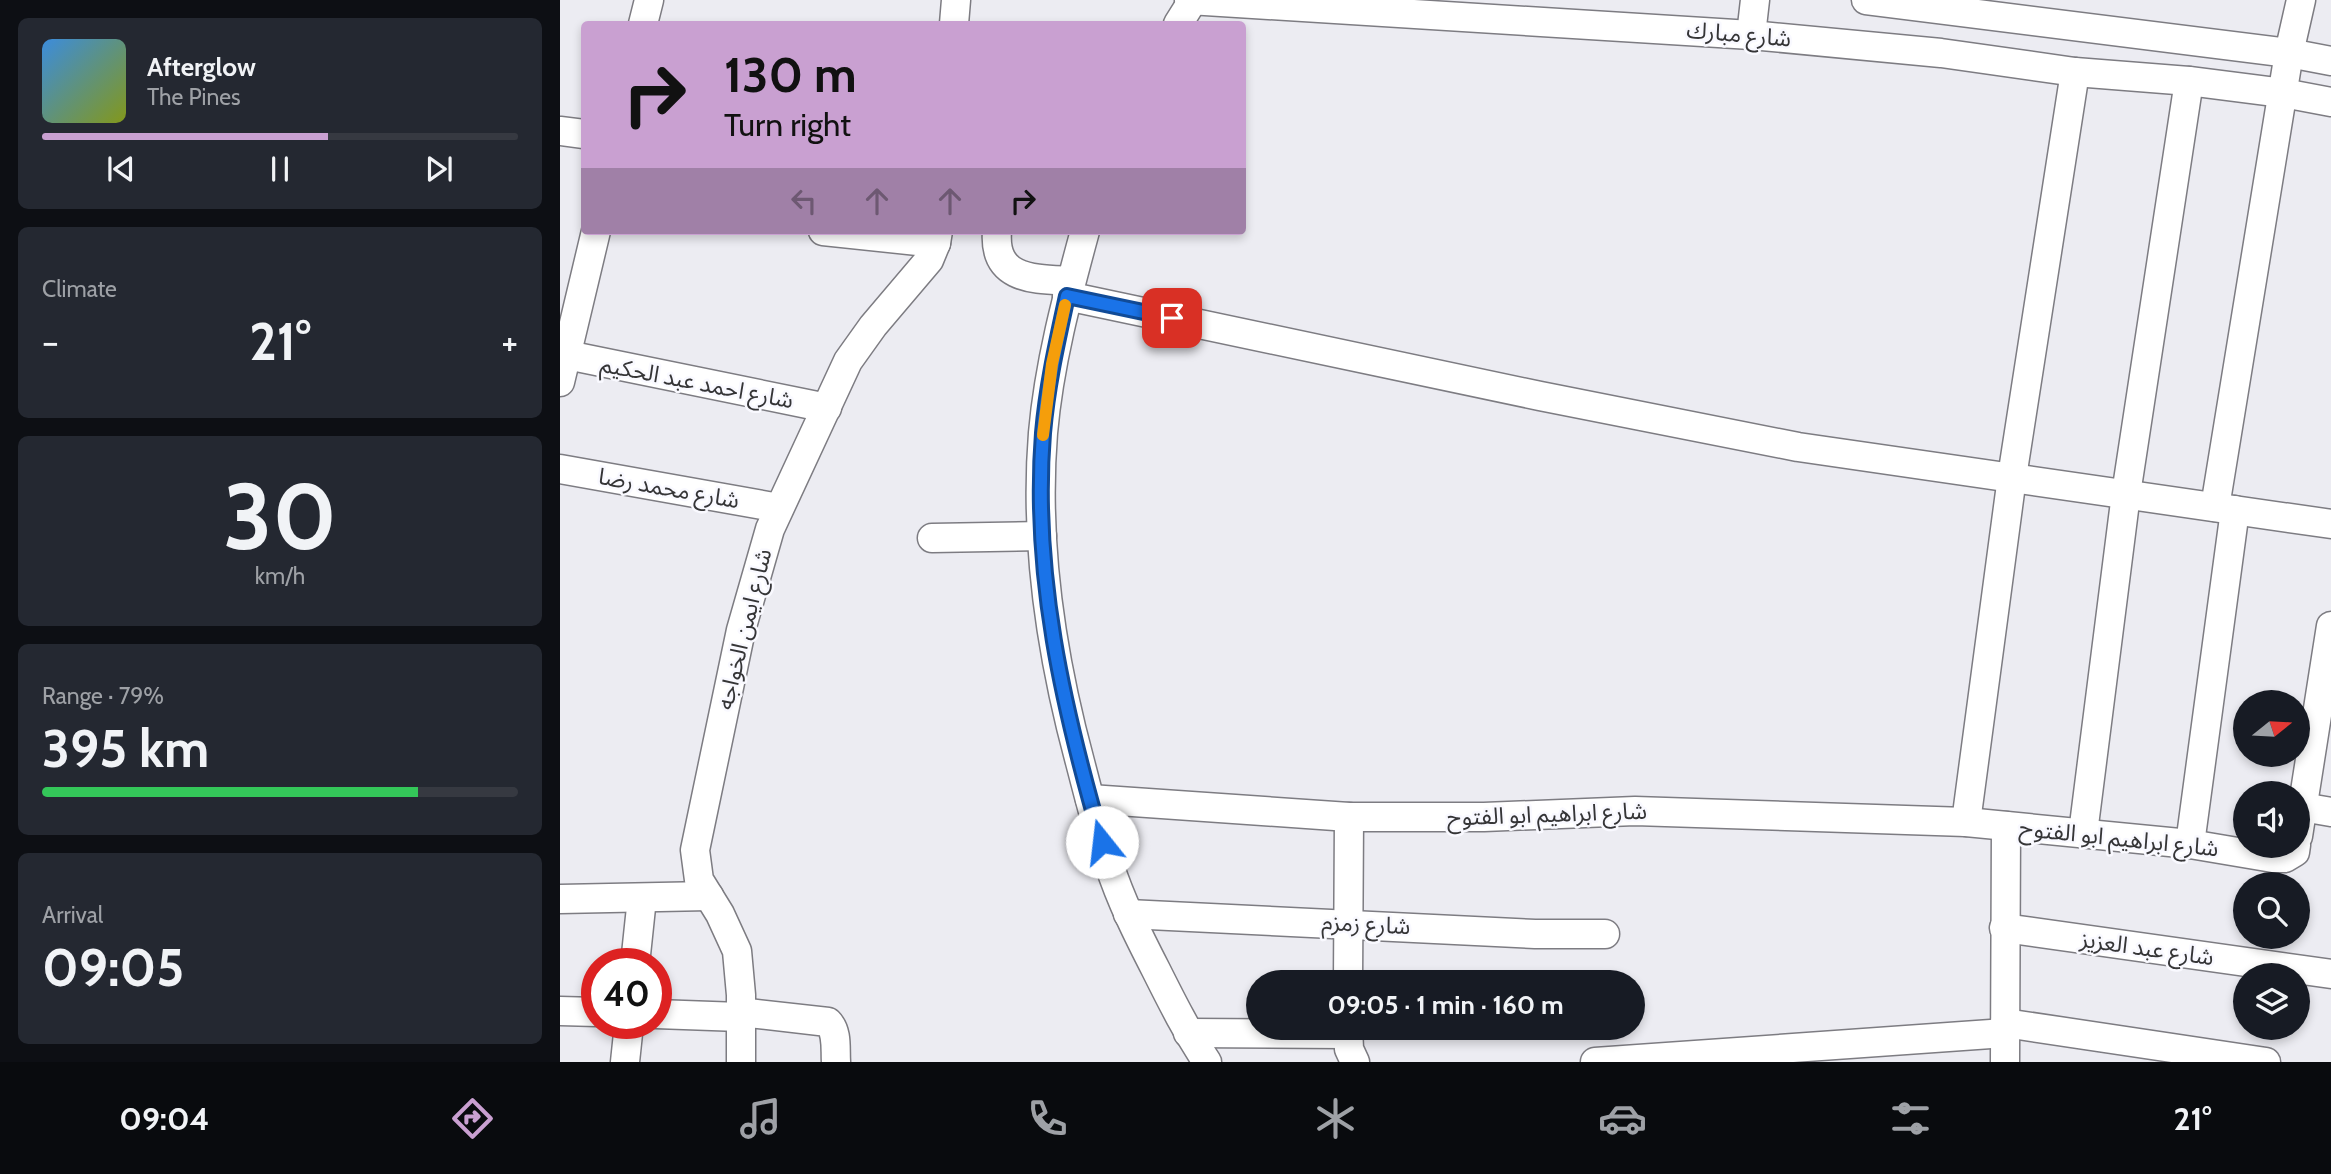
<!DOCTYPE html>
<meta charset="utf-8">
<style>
:root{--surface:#171b24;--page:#242831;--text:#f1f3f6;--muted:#9ea1a6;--line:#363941;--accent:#c9a0d1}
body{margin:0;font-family:Cabin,"Noto Sans Arabic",sans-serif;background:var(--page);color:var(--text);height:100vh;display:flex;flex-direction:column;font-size:26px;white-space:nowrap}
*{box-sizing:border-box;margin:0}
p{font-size:23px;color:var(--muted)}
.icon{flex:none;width:38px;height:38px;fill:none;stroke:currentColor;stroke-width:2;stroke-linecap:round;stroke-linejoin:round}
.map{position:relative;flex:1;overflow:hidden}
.panel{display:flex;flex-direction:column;gap:18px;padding:18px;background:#0d0f14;width:560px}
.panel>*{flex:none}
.top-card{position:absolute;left:21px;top:21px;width:665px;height:214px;border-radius:7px;box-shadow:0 4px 10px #0003;background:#c9a0d1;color:#111;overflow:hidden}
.needle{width:46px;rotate:72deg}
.fabs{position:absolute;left:1673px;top:690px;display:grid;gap:14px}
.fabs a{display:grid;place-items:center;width:77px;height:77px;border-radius:50%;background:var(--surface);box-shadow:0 4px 10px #0003;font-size:35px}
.speed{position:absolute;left:21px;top:948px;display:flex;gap:14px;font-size:35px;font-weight:700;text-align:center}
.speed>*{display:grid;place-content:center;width:91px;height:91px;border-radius:50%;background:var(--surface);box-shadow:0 4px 10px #0003;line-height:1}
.speed .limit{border:10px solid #d22;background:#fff;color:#111}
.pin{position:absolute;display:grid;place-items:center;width:60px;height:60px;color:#fff;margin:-30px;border-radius:14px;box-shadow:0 4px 10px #0006}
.me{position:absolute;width:77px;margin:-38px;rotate:344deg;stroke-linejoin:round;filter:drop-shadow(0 0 5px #0008)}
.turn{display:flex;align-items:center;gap:24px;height:147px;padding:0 28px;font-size:32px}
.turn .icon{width:91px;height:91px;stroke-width:2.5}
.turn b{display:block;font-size:49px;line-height:60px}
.lanes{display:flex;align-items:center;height:66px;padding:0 28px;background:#0003;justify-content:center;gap:35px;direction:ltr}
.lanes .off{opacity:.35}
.big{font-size:52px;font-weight:700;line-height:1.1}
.panel .tile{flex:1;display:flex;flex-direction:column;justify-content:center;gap:10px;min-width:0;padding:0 24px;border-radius:10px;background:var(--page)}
.panel .dial{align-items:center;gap:0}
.dial b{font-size:91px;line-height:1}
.song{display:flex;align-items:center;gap:21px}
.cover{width:84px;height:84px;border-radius:10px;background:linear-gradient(135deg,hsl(210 70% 55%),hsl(70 70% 35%))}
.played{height:7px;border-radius:4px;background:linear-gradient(90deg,var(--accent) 60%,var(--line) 60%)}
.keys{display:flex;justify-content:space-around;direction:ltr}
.heat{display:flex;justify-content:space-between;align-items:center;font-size:38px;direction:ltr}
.charge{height:10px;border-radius:5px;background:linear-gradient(90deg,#34c759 79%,var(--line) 0)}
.trip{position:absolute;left:686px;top:970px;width:399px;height:70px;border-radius:35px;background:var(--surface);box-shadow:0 4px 10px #0003;font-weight:700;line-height:70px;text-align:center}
.tabs{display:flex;height:112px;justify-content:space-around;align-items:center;background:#090b0e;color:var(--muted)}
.tabs .icon{width:49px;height:49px}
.tabs .active{color:var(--accent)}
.tabs b{font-size:32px;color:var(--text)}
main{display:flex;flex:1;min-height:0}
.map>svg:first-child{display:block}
</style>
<main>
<section class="panel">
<div class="tile">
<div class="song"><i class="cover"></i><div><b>Afterglow</b><p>The Pines</p></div></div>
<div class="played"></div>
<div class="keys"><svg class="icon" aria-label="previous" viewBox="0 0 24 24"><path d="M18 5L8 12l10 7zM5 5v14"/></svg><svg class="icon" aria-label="pause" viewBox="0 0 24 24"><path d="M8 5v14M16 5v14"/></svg><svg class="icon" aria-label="next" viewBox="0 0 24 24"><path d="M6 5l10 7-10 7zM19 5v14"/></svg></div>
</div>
<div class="tile"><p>Climate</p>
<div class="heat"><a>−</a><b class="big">21°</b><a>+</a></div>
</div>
<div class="tile dial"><b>30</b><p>km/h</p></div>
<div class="tile"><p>Range · 79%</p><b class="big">395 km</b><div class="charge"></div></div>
<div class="tile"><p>Arrival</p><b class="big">09:05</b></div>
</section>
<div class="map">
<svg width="1771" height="1062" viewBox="0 0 1771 1062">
<rect width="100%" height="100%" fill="#ececf2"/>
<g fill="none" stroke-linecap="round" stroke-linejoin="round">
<defs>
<g id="minor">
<polyline points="629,0 1191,35 1381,53 1515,72 1629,81 1723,93 1771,102"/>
<polyline points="1306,0 1729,53 1771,61"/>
<polyline points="83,24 89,0"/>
<polyline points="394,24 396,0"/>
<polyline points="618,24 633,0"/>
<polyline points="1191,35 1195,0"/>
<polyline points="0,131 24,134"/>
<polyline points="263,231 376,243"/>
<path d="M 437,231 C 433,281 475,279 511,281"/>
<path d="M 525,231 C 507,297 489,364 483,433 C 474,544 491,655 520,762 C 529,796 537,830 549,864 C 561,901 578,935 596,970 C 612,1002 627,1032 647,1062"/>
<polyline points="507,296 980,396 1238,447 1771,524"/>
<polyline points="7,355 267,408"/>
<polyline points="0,382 36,231"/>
<polyline points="0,469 219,508"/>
<polyline points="1655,507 1729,53 1741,0"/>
<polyline points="372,538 482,536"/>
<polyline points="530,799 789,817 924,817 1075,811 1406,822 1630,844 1713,858 1725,858 1735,852 1736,845"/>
<polyline points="1742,807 1771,812"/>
<polyline points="1406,822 1452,477 1515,72"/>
<polyline points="1523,833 1566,494 1629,81"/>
<polyline points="1738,836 1771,626"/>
<polyline points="1630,844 1675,510"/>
<polyline points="0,899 149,896"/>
<polyline points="568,914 975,934 1045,934"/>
<polyline points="1444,928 1771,974"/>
<polyline points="75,964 82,898"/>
<polyline points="788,982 789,817"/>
<polyline points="0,1011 37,1012"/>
<path d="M 180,1012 L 268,1022 C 278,1032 275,1049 276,1062"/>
<polyline points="96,1014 180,1017"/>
<polyline points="1445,1023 1706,1062"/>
<polyline points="788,1027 789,1049 795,1062"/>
<polyline points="628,1033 788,1034"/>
<polyline points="65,1062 69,1024"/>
<polyline points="181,1062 181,995 177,951 160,914 139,880 135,850 181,630 210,529 288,361 313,326 369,260 376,243 378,231"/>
<polyline points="1035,1062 1445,1033"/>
<polyline points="1445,1062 1446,826"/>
</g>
</defs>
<use href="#minor" stroke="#7d7c82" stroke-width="31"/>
<use href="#minor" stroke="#fff" stroke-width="28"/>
</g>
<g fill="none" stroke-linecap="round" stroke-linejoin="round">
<defs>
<path id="route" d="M 542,842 C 503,708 472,573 483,433 C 487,386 497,342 507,296 L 612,318"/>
</defs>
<use href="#route" stroke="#114b97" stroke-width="18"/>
<use href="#route" stroke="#1a73e8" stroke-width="12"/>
<polyline stroke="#f59e0b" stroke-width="12" points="483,435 492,364 505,305"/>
</g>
<g text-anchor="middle" stroke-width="5" stroke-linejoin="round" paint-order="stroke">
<g font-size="23" fill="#353537" stroke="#f9f9ff">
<text transform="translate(1179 34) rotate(5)" y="8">شارع مبارك</text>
<text transform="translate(137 382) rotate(11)" y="8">شارع احمد عبد الحكيم</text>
<text transform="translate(109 488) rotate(10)" y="8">شارع محمد رضا</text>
<text transform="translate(184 629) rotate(-76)" y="8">شارع ايمن الخواجه</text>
<text transform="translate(987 814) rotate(-2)" y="8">شارع ابراهيم ابو الفتوح</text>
<text transform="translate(1559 838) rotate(6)" y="8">شارع ابراهيم ابو الفتوح</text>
<text transform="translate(806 924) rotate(3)" y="8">شارع زمزم</text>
<text transform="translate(1587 948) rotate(8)" y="8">شارع عبد العزيز</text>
</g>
</g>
</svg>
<div class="fabs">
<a><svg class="needle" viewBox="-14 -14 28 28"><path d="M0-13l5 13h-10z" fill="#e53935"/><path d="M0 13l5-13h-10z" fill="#9ea1a6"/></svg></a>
<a><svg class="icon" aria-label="sound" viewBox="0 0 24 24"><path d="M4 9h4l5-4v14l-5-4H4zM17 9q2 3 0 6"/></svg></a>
<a><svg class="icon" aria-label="search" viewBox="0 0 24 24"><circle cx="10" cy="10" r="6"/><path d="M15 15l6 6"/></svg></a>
<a><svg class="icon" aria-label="layers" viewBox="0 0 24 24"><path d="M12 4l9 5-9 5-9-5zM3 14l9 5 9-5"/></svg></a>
</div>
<div class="speed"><div class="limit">40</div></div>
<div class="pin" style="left:612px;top:318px;background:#d93025"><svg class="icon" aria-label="arrive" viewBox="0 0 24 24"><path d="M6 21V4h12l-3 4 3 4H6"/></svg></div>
<svg class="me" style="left:542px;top:842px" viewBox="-20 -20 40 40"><circle r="19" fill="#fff"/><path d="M0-13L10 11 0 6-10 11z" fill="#1a73e8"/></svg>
<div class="trip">09:05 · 1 min · 160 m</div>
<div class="top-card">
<div class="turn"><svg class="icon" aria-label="right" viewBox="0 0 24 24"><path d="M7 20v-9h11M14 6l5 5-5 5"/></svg><div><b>130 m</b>Turn right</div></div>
<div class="lanes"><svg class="icon off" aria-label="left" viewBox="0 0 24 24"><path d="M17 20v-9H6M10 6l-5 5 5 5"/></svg><svg class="icon off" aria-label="ahead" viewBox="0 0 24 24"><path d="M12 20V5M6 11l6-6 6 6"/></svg><svg class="icon off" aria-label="ahead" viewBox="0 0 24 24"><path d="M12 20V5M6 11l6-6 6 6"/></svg><svg class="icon" aria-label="right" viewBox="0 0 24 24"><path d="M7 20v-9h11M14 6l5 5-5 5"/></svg></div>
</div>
</div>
</main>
<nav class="tabs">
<b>09:04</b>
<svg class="icon active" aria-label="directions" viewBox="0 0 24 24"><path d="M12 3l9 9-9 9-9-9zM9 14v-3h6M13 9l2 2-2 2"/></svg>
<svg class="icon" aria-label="music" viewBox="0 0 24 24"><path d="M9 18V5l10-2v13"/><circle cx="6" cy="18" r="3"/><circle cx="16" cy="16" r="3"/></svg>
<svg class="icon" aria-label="phone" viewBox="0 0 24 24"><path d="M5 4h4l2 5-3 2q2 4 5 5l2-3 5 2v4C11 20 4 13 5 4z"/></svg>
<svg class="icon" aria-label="climate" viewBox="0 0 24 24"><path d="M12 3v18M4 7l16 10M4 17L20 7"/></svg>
<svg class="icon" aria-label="car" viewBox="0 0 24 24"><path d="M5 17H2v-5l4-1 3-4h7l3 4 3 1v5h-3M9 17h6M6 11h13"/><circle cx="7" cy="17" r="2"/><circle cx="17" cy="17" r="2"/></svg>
<svg class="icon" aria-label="filters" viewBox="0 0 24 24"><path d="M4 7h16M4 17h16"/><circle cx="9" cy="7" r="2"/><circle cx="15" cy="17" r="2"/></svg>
<b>21°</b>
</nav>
